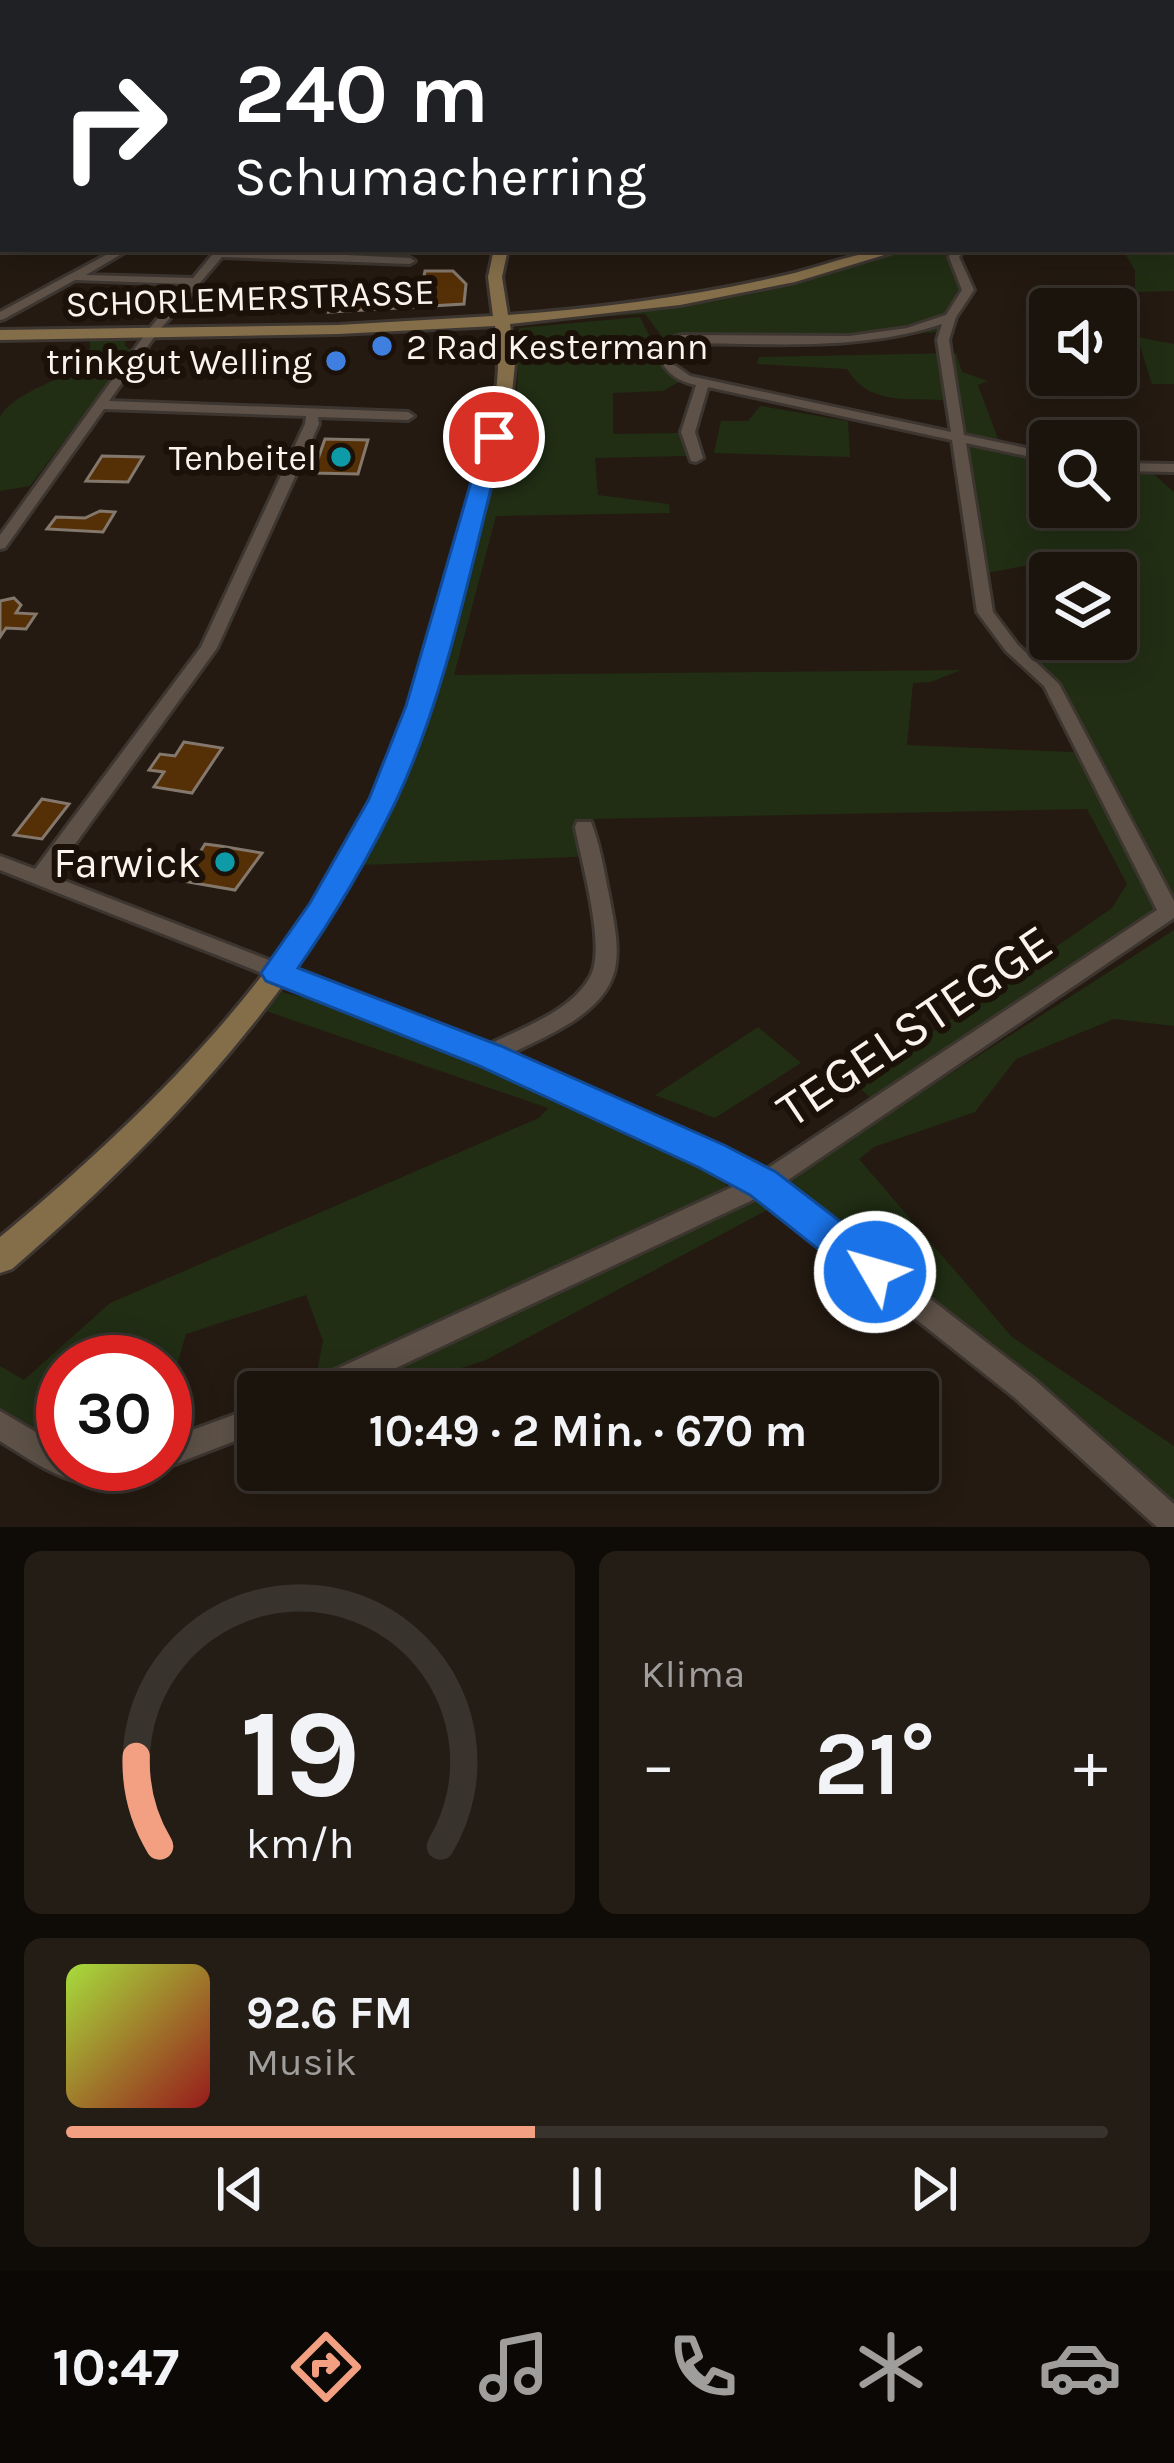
<!DOCTYPE html>
<html lang="de">
<meta charset="utf-8">
<style>
:root{--surface:#1b140d;--page:#241d16;--text:#f1f3f6;--muted:#a09e9d;--line:#39332e;--accent:#f2a081}
body{margin:0;font-family:Karla,sans-serif;background:var(--page);color:var(--text);height:100vh;display:flex;flex-direction:column;font-size:45px;white-space:nowrap}
*{box-sizing:border-box;margin:0}
p{font-size:39px;color:var(--muted)}
.icon{flex:none;width:66px;height:66px;fill:none;stroke:currentColor;stroke-width:2;stroke-linecap:round;stroke-linejoin:round}
.map{position:relative;height:1527px;overflow:hidden}
.panel{display:flex;flex-direction:column;gap:24px;padding:24px;background:#0f0b07;flex:1}
.panel>*{flex:none}
.top-card{position:absolute;left:0px;top:0px;width:1176px;height:252px;box-shadow:0 6px 30px #0003,0 0 0 3px var(--line);background:#202124;color:#fff;overflow:hidden}
.tools{position:absolute;left:1029px;top:288px;display:grid;gap:24px}
.tools a{display:grid;place-items:center;width:108px;height:108px;border-radius:12px;background:var(--surface);box-shadow:0 6px 30px #0003,0 0 0 3px var(--line);font-size:60px}
.speed{position:absolute;left:36px;top:1335px;display:flex;gap:24px;font-size:60px;font-weight:700;text-align:center}
.speed>*{display:grid;place-content:center;width:156px;height:156px;border-radius:50%;background:var(--surface);box-shadow:0 6px 30px #0003,0 0 0 3px var(--line);line-height:1}
.speed .limit{border:18px solid #d22;background:#fff;color:#111}
.pin{position:absolute;display:grid;place-items:center;width:102px;height:102px;color:#fff;margin:-51px;border:6px solid #fff;border-radius:50%;box-shadow:0 3px 12px #0007}
.me{position:absolute;width:132px;margin:-66px;rotate:308deg;stroke-linejoin:round;filter:drop-shadow(0 0 9px #0008)}
.turn{display:flex;align-items:center;gap:42px;height:252px;padding:0 36px;font-size:54px}
.turn .icon{width:156px;height:156px;stroke-width:2.5}
.turn b{display:block;font-size:84px;line-height:102px}
.big{font-size:90px;font-weight:700;line-height:1.1}
.panel .tile{flex:1;display:flex;flex-direction:column;justify-content:center;gap:18px;min-width:0;padding:0 42px;border-radius:18px;background:var(--page)}
.panel .dial{align-items:center;gap:0}
.dial svg{height:312px;overflow:visible;fill:none;stroke:var(--line);stroke-width:7;stroke-linecap:round;text-anchor:middle}
.dial text{fill:var(--text);stroke:none}
.song{display:flex;align-items:center;gap:36px}
.cover{width:144px;height:144px;border-radius:18px;background:linear-gradient(135deg,hsl(80 70% 55%),hsl(0 70% 35%))}
.played{height:12px;border-radius:6px;background:linear-gradient(90deg,var(--accent) 45%,var(--line) 45%)}
.keys{display:flex;justify-content:space-around;direction:ltr}
.heat{display:flex;justify-content:space-between;align-items:center;font-size:66px;direction:ltr}
.panel .tiles{flex:1;display:grid;gap:24px;grid-template-columns:1fr 1fr}
.tile:last-child{grid-column:span 2}
.trip{position:absolute;left:237px;top:1371px;width:702px;height:120px;border-radius:12px;background:var(--surface);box-shadow:0 6px 30px #0003,0 0 0 3px var(--line);font-weight:700;line-height:120px;text-align:center}
.menu{display:flex;height:192px;justify-content:space-around;align-items:center;background:#0b0805;color:var(--muted)}
.menu .icon{width:84px;height:84px}
.menu .selected{color:var(--accent)}
.menu b{font-size:54px;color:var(--text)}
.map>svg:first-child{display:block}
</style>
<div class="map">
<svg width="1174" height="1527" viewBox="0 0 1174 1527">
<rect width="100%" height="100%" fill="#241a11"/>
<g fill="#212e14">
<polygon points="1174,246 1174,291 1135,292 1135,270 1122,249"/>
<path d="M 910,249 L 951,249 L 961,287 L 946,314 L 946,328 L 937,332 L 827,340 L 663,338 L 645,314 L 537,320 C 663,307 788,287 910,249 Z"/>
<path d="M 640,317 L 666,370 L 681,381 L 663,391 L 613,393 L 613,434 L 682,433 L 687,456 L 595,458 L 598,495 L 669,504 L 670,513 L 496,516 L 454,675 L 961,670 L 931,682 L 913,683 L 907,745 L 1095,753 L 1061,693 L 1029,654 L 1033,628 L 1050,626 L 1050,639 L 1116,639 L 1116,573 L 1039,563 L 988,573 L 965,441 L 951,427 L 943,400 C 906,398 868,405 847,369 L 757,364 L 759,357 L 956,353 L 962,372 L 988,381 L 978,385 L 999,442 L 995,446 L 1050,458 L 1050,507 L 1116,507 L 1116,468 L 1149,470 L 1174,492 L 1174,896 L 872,1099 L 856,1085 L 1112,908 L 1127,884 L 1087,809 L 594,819 L 600,856 L 362,865 L 388,821 L 517,392 L 519,328 Z"/>
<path d="M 109,333 L 125,335 L 125,346 L 132,351 L 30,486 L 0,491 L 0,417 C 10,398 41,387 58,378 C 68,372 78,359 90,353 L 90,340 Z"/>
<polygon points="1137,337 1174,344 1174,384 1152,384"/>
<polygon points="760,406 848,421 850,457 714,453 721,421 748,421"/>
<polygon points="1174,930 1174,1026 1114,1019 1016,1059 975,1112 874,1147 859,1159 1012,1337 1174,1446 1174,1511 776,1186"/>
<polygon points="282,992 332,1005 694,1154 725,1169 726,1192 314,1386 323,1341 306,1295 186,1334 167,1399 170,1442 165,1443 165,1362 63,1362 63,1446 52,1444 0,1409 0,1366 24,1380 110,1303 539,1118 548,1108 266,1011"/>
<polygon points="758,1027 801,1063 715,1118 655,1095"/>
<polygon points="756,1193 773,1207 486,1360 388,1392 340,1392"/>
</g>
<g fill="#552f06" stroke="#84776c" stroke-width="3">
<polygon points="425,271 453,271 466,284 464,304 329,312 339,294 411,289 413,281 423,281"/>
<polygon points="325,439 368,440 358,474 313,473"/>
<polygon points="102,456 143,457 128,482 86,481"/>
<polygon points="100,511 115,512 103,532 47,529 56,517 85,518"/>
<polygon points="14,598 21,605 16,613 36,614 26,629 6,628 0,637 0,601"/>
<polygon points="184,742 222,748 192,793 154,787 164,772 149,770 160,754 175,756"/>
<polygon points="42,799 69,804 42,839 14,835"/>
<polygon points="205,844 220,846 262,853 235,890 182,881"/>
</g>
<g fill="none" stroke-linecap="round" stroke-linejoin="round">
<defs>
<g id="street">
<rect x="1173" y="52" width="1" height="4"/>
<rect x="0" y="75" width="3" height="4"/>
<polygon points="3,182 3,188 0,189 0,183"/>
<path d="M 117,249 L 130,249 L 86,275 L 193,278 L 217,249 L 410,258 L 415,261 L 410,264 L 222,257 L 157,333 L 109,401 L 408,412 L 414,416 L 408,420 L 318,417 L 319,424 L 217,648 L 52,876 L 488,1045 C 521,1028 571,1012 590,977 C 607,948 581,861 575,827 L 577,822 L 591,822 C 600,844 604,871 609,895 C 613,918 620,945 615,969 C 605,1014 546,1036 510,1054 L 653,1117 L 762,1172 L 1157,910 L 1044,686 L 1006,651 L 977,612 L 952,440 L 708,387 L 695,432 L 703,458 L 696,462 L 691,461 L 681,432 L 696,385 C 671,380 662,367 653,344 L 681,335 L 849,336 L 907,328 L 946,315 L 962,290 L 949,257 L 953,249 L 963,249 L 959,257 L 974,290 L 956,317 L 949,340 L 964,435 L 1050,453 L 1050,461 L 966,443 L 993,612 L 1018,645 L 1059,684 L 1174,901 L 1174,918 L 782,1184 L 1035,1380 L 1174,1504 L 1174,1527 L 1157,1527 L 1015,1398 L 761,1196 L 345,1392 L 302,1392 L 306,1383 L 739,1184 C 501,1061 247,968 0,870 L 0,856 L 35,869 L 201,647 L 305,424 L 306,416 L 104,409 L 5,548 L 0,549 L 0,535 L 149,329 L 187,284 L 75,280 L 4,319 L 0,320 L 0,312 ZM 942,324 L 937,340 L 951,432 L 690,376 L 673,364 L 666,346 L 681,343 C 768,343 858,352 942,324 Z"/>
<polygon points="1116,463 1174,464 1174,472 1116,471"/>
<polygon points="258,1406 258,1432 165,1468 155,1464 165,1464 165,1440"/>
<path d="M 0,1411 L 63,1448 L 63,1464 L 148,1464 L 144,1474 C 83,1499 50,1472 0,1441 Z"/>
</g>
<g id="secondary">
<polygon points="632,0 642,0 630,3"/>
<rect x="1173" y="154" width="1" height="8"/>
<path d="M 494,249 L 508,249 L 502,277 L 508,315 C 601,308 695,296 786,275 C 825,266 863,249 904,249 L 795,282 L 680,305 L 510,324 L 515,364 L 511,402 C 501,452 486,502 473,553 C 452,638 431,726 392,805 C 303,990 166,1136 12,1269 L 0,1273 L 0,1237 C 147,1115 291,973 372,797 C 411,711 436,620 460,529 C 477,465 508,393 495,326 L 338,334 L 0,340 L 0,330 L 338,325 L 493,316 L 488,277 Z"/>
</g>
</defs>
<use href="#street" stroke="#3d3530" stroke-width="6"/>
<use href="#secondary" stroke="#3d3530" stroke-width="6"/>
<use href="#street" fill="#5e5248" fill-rule="evenodd"/>
<use href="#secondary" fill="#846e4a" fill-rule="evenodd"/>
</g>
<path fill="#1a73e8" stroke="#114b97" stroke-width="3" d="M 494,431 L 504,437 C 472,558 449,688 396,801 C 368,859 335,915 298,968 L 501,1046 L 724,1145 L 776,1172 L 889,1259 L 894,1272 L 889,1284 L 875,1289 L 862,1284 L 750,1195 L 698,1167 L 477,1065 L 266,981 L 261,973 L 310,903 L 369,799 L 406,706 L 484,437 Z"/>
<g fill="#3f7fe0" stroke="#1b1108" stroke-width="4.5">
<circle cx="382" cy="346" r="12"/>
<circle cx="336" cy="361" r="12"/>
</g>
<g fill="#0f9aa8" stroke="#1b1108" stroke-width="4.5">
<circle cx="341" cy="457" r="12"/>
<circle cx="225" cy="862" r="12"/>
</g>
<g text-anchor="middle" stroke-width="12" stroke-linejoin="round" paint-order="stroke">
<g font-size="36" fill="#fbf3ed" stroke="#1b1108">
<text transform="translate(250 297) rotate(-2)" y="13">SCHORLEMERSTRASSE</text>
</g>
<g font-size="36" fill="#fbf3ed" stroke="#1b1108" text-anchor="end">
<text x="406" y="359" text-anchor="start">2 Rad Kestermann</text>
<text x="312" y="374">trinkgut Welling</text>
<text x="317" y="470">Tenbeitel</text>
</g>
<g font-size="42" fill="#fbf3ed" stroke="#1b1108" text-anchor="end">
<text x="201" y="877">Farwick</text>
</g>
<g font-size="51" fill="#fbf3ed" stroke="#1b1108">
<text transform="translate(914 1025) rotate(-34)" y="18">TEGELSTEGGE</text>
</g>
</g>
</svg>
<div class="tools">
<a><svg class="icon" aria-label="sound" viewBox="0 0 24 24"><path d="M4 9h4l5-4v14l-5-4H4zM17 9q2 3 0 6"/></svg></a>
<a><svg class="icon" aria-label="search" viewBox="0 0 24 24"><circle cx="10" cy="10" r="6"/><path d="M15 15l6 6"/></svg></a>
<a><svg class="icon" aria-label="layers" viewBox="0 0 24 24"><path d="M12 4l9 5-9 5-9-5zM3 14l9 5 9-5"/></svg></a>
</div>
<div class="speed"><div class="limit">30</div></div>
<div class="pin" style="left:494px;top:437px;background:#d93025"><svg class="icon" aria-label="arrive" viewBox="0 0 24 24"><path d="M6 21V4h12l-3 4 3 4H6"/></svg></div>
<svg class="me" style="left:875px;top:1272px" viewBox="-20 -20 40 40"><circle r="17" fill="#1a73e8" stroke="#fff" stroke-width="3"/><path d="M0-11L8 9 0 5-8 9z" fill="#fff"/></svg>
<div class="trip">10:49 · 2 Min. · 670 m</div>
<div class="top-card">
<div class="turn"><svg class="icon" aria-label="right" viewBox="0 0 24 24"><path d="M7 20v-9h11M14 6l5 5-5 5"/></svg><div><b>240 m</b>Schumacherring</div></div>
</div>
</div>
<section class="panel">
<div class="tiles">
<div class="tile dial"><svg viewBox="0 0 100 80">
<path d="M14 69A42 42 0 1 1 86 69"/>
<path d="M14 69A42 42 0 0 1 8 46" stroke="#f2a081"/>
<text x="50" y="56" font-size="32" font-weight="700">19</text>
<text x="50" y="72" font-size="11">km/h</text>
</svg></div>
<div class="tile"><p>Klima</p>
<div class="heat"><a>−</a><b class="big">21°</b><a>+</a></div>
</div>
<div class="tile">
<div class="song"><i class="cover"></i><div><b>92.6 FM</b><p>Musik</p></div></div>
<div class="played"></div>
<div class="keys"><svg class="icon" aria-label="previous" viewBox="0 0 24 24"><path d="M18 5L8 12l10 7zM5 5v14"/></svg><svg class="icon" aria-label="pause" viewBox="0 0 24 24"><path d="M8 5v14M16 5v14"/></svg><svg class="icon" aria-label="next" viewBox="0 0 24 24"><path d="M6 5l10 7-10 7zM19 5v14"/></svg></div>
</div>
</div>
</section>
<nav class="menu">
<b>10:47</b>
<svg class="icon selected" aria-label="directions" viewBox="0 0 24 24"><path d="M12 3l9 9-9 9-9-9zM9 14v-3h6M13 9l2 2-2 2"/></svg>
<svg class="icon" aria-label="music" viewBox="0 0 24 24"><path d="M9 18V5l10-2v13"/><circle cx="6" cy="18" r="3"/><circle cx="16" cy="16" r="3"/></svg>
<svg class="icon" aria-label="phone" viewBox="0 0 24 24"><path d="M5 4h4l2 5-3 2q2 4 5 5l2-3 5 2v4C11 20 4 13 5 4z"/></svg>
<svg class="icon" aria-label="climate" viewBox="0 0 24 24"><path d="M12 3v18M4 7l16 10M4 17L20 7"/></svg>
<svg class="icon" aria-label="car" viewBox="0 0 24 24"><path d="M5 17H2v-5l4-1 3-4h7l3 4 3 1v5h-3M9 17h6M6 11h13"/><circle cx="7" cy="17" r="2"/><circle cx="17" cy="17" r="2"/></svg>
</nav>
